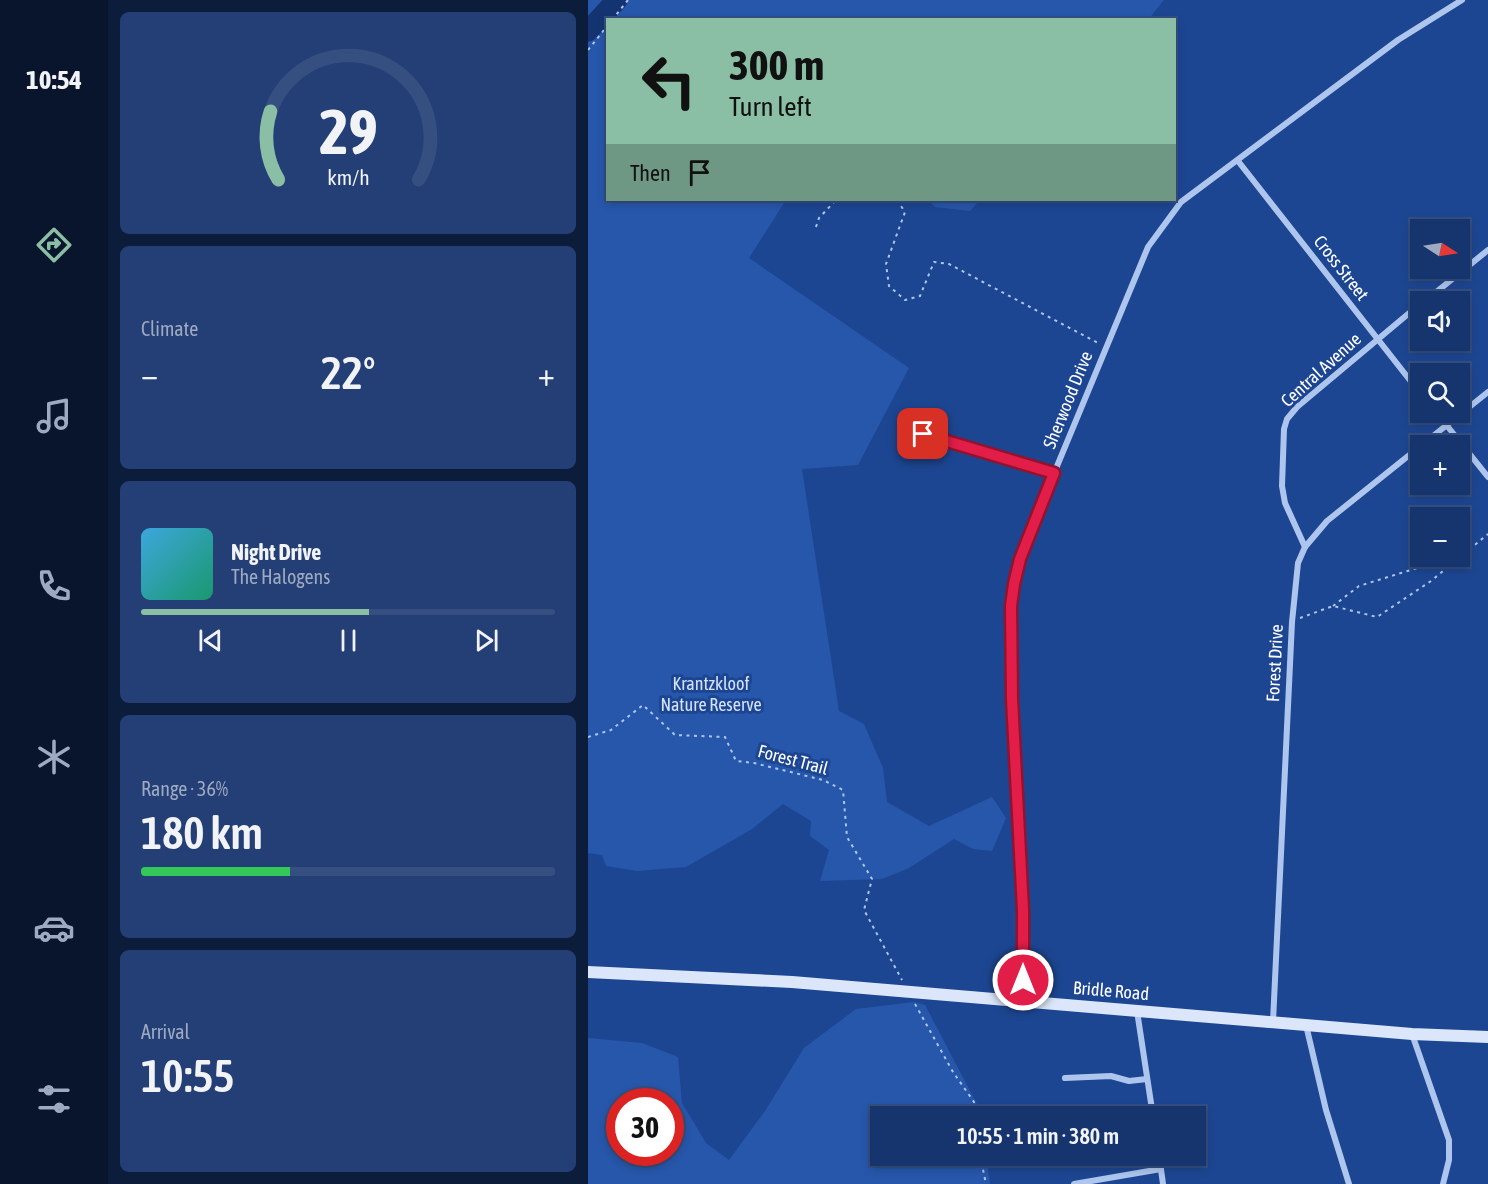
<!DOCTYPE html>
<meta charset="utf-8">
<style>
:root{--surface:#16346e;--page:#233f76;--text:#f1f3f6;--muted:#9eaac2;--line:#354f81;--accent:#8abfa5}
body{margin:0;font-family:"Asap Condensed",sans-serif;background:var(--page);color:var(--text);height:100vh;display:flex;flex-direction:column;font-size:22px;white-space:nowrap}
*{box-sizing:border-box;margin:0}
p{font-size:20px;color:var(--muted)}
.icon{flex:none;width:33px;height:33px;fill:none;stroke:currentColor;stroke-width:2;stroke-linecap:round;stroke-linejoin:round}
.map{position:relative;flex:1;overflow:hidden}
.drawer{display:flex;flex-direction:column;gap:12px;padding:12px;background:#0c1d3c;width:480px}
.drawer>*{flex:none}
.hud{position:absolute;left:18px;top:18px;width:570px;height:183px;border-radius:0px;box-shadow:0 3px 9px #0003,0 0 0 2px var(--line);background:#8abfa5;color:#111;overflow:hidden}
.needle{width:39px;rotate:102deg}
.buttons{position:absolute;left:822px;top:219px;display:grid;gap:12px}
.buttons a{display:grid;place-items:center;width:60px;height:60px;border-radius:0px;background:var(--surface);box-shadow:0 3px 9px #0003,0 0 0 2px var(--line);font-size:30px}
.speed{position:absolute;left:18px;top:1088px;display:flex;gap:12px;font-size:30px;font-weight:700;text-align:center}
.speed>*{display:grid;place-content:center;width:78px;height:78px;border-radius:50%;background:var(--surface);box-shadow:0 3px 9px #0003,0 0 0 2px var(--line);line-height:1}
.speed .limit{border:9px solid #d22;background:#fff;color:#111}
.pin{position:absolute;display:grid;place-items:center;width:51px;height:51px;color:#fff;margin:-26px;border-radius:12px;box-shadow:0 3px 9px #0006}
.me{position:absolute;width:66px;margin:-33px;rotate:0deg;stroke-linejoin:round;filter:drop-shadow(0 0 4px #0008)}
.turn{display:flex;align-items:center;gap:21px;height:126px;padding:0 24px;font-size:27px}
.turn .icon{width:78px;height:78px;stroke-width:2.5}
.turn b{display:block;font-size:42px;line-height:51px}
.then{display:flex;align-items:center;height:57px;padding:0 24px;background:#0003;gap:12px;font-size:22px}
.big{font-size:45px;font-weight:600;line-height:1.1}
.drawer .widget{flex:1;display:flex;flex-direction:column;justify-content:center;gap:9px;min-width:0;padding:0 21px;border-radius:9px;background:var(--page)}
.drawer .dial{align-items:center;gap:0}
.dial svg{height:156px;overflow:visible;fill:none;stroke:var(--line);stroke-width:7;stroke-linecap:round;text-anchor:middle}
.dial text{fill:var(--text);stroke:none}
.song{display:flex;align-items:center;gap:18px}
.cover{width:72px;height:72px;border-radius:9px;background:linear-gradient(135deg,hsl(200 70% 55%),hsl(160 70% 35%))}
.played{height:6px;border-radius:3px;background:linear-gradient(90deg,var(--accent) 55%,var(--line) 55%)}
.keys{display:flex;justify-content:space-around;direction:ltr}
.heat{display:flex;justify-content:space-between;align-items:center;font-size:33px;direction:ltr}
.charge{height:9px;border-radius:4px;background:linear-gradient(90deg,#34c759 36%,var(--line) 0)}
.trip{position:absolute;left:282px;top:1106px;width:336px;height:60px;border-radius:0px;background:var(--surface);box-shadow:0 3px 9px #0003,0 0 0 2px var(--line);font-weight:600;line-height:60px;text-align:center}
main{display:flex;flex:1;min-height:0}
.tabs{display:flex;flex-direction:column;width:108px;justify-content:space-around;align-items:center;background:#09152c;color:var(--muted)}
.tabs .icon{width:42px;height:42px}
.tabs .current{color:var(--accent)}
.tabs b{font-size:27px;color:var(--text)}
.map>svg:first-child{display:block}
</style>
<main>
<nav class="tabs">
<b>10:54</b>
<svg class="icon current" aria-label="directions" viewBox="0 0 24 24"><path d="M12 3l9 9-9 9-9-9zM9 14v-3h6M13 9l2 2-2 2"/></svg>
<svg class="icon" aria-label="music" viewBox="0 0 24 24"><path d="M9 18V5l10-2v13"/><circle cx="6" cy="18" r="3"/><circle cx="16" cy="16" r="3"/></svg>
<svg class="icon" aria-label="phone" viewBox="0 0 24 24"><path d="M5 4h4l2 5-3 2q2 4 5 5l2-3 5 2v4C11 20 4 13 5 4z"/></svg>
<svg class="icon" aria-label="climate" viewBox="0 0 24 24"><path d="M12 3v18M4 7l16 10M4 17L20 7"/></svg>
<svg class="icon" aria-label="car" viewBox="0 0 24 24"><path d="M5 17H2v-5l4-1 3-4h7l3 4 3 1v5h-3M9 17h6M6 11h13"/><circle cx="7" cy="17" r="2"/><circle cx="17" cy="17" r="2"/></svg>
<svg class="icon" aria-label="filters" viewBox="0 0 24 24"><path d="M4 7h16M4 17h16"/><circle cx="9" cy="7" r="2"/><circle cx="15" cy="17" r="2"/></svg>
</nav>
<section class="drawer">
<div class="widget dial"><svg viewBox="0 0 100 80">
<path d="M14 69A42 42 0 1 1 86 69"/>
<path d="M14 69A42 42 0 0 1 10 34" stroke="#8abfa5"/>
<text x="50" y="56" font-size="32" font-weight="700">29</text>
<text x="50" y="72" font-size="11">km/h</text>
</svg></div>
<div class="widget"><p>Climate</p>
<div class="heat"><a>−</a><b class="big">22°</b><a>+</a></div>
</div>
<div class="widget">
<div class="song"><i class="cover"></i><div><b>Night Drive</b><p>The Halogens</p></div></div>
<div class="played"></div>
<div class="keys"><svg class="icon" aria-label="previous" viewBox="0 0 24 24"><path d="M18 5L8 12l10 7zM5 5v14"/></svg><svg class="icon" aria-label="pause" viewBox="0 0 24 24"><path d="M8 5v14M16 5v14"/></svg><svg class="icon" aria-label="next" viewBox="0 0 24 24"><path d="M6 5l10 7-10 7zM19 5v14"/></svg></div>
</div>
<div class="widget"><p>Range · 36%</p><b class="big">180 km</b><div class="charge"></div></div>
<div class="widget"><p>Arrival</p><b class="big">10:55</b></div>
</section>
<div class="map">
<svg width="900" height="1184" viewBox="0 0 900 1184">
<rect width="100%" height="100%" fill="#1d4692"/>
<g fill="#2757ab" fill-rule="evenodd">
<polygon points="0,0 576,0 560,20 20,20 20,200 198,200 161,258 321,368 270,465 214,469 251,711 276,724 295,768 299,802 341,826 404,797 418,818 404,851 385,849 366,839 321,868 294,879 232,881 241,850 222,836 223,821 195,804 164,829 98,867 49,871 18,866 14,855 0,853"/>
<polygon points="340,200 392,200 382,211 347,207"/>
<path d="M 326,1002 L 337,1005 L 392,1110 L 393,1116 L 292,1116 L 292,1155 L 398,1155 L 402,1184 L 0,1184 L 0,1038 L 54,1043 L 90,1057 L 94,1103 L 118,1143 L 141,1160 L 177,1111 L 216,1048 L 268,1009 ZM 32,1101 L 82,1101 L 82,1152 L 32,1152 Z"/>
</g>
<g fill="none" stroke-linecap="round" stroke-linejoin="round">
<polyline stroke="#143471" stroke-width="21" points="0,31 29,0"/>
<g stroke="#aec6ee" stroke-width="2" stroke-dasharray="3 4.5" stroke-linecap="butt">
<polyline points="24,20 40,0"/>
<polyline points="0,50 20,25"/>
<polyline points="309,200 317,212 298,264 301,286 317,300 332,296 346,262 361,264 510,343"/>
<polyline points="228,227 231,218 248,200"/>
<polyline points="745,606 771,586 868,556"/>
<polyline points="712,618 745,606 789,617 843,581 900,534"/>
<polyline points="0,737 23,730 55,705 87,735 137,737 148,761 166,763 235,780 255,790 259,837 284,879 276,910 314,980"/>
<polyline points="327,1004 365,1072 386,1102 387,1116"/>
<polyline points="392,1155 398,1184"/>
</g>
<g stroke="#aec6ee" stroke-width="6">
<polyline points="650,161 832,393"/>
<polyline points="836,302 900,250"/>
<polyline points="848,412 900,477"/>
<polyline points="335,434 466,473"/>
<polyline points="717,547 697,503 694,486 696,429 699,419 709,407 832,304"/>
<polyline points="436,1001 435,910 424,699 423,629 426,584 440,536 560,247 593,202 810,40 874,0"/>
<polyline points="549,1011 565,1116"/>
<polyline points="685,1022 704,622 710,563 717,547 739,521 900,392"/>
<polyline points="718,1025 738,1110 761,1184"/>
<polyline points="824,1034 861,1140 861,1160 855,1184"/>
<polyline points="477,1078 523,1076 541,1081 559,1079"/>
<polyline points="571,1155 575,1184"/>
<polyline points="486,1184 573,1169"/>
</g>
<polyline stroke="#dbe6fa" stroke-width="12" points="0,972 204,982 824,1034 900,1037"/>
</g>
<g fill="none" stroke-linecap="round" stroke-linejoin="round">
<defs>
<polyline id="route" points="335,434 466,473 432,559 426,584 423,606 424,699 435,910 435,980"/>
</defs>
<use href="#route" stroke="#92132f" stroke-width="15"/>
<use href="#route" stroke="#e11d48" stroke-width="10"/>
</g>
<g text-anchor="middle" stroke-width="6" stroke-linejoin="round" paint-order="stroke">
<g font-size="18" fill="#fff" stroke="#1d4692">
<text transform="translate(753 268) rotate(52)" y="6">Cross Street</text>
<text transform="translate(733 370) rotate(-42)" y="6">Central Avenue</text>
<text transform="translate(480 400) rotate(-68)" y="6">Sherwood Drive</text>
<text transform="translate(687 663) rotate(-87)" y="6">Forest Drive</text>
<text transform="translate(205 760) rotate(15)" y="6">Forest Trail</text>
<text transform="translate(523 991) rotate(5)" y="6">Bridle Road</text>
</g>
<g font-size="18" fill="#d5e2fa" stroke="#1d4692">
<text x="123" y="690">Krantzkloof<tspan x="123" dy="21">Nature Reserve</tspan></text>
</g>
</g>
</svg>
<div class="buttons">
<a><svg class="needle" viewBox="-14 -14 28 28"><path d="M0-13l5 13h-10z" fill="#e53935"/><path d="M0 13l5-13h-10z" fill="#9eaac2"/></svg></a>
<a><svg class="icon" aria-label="sound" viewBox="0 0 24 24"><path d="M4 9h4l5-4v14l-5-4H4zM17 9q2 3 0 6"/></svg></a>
<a><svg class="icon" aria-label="search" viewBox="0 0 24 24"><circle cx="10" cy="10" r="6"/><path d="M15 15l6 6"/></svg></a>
<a>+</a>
<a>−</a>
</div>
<div class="speed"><div class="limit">30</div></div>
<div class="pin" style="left:335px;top:434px;background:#d93025"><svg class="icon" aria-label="arrive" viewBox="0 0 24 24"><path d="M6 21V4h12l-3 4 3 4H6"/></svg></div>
<svg class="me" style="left:435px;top:980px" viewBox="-20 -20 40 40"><circle r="17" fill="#e11d48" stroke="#fff" stroke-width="3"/><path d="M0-11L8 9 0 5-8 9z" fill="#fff"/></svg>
<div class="trip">10:55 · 1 min · 380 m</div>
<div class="hud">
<div class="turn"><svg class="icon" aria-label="left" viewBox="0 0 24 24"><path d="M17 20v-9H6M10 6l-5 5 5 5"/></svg><div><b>300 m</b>Turn left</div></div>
<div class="then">Then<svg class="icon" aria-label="arrive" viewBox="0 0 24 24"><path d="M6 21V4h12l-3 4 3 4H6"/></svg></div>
</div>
</div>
</main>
